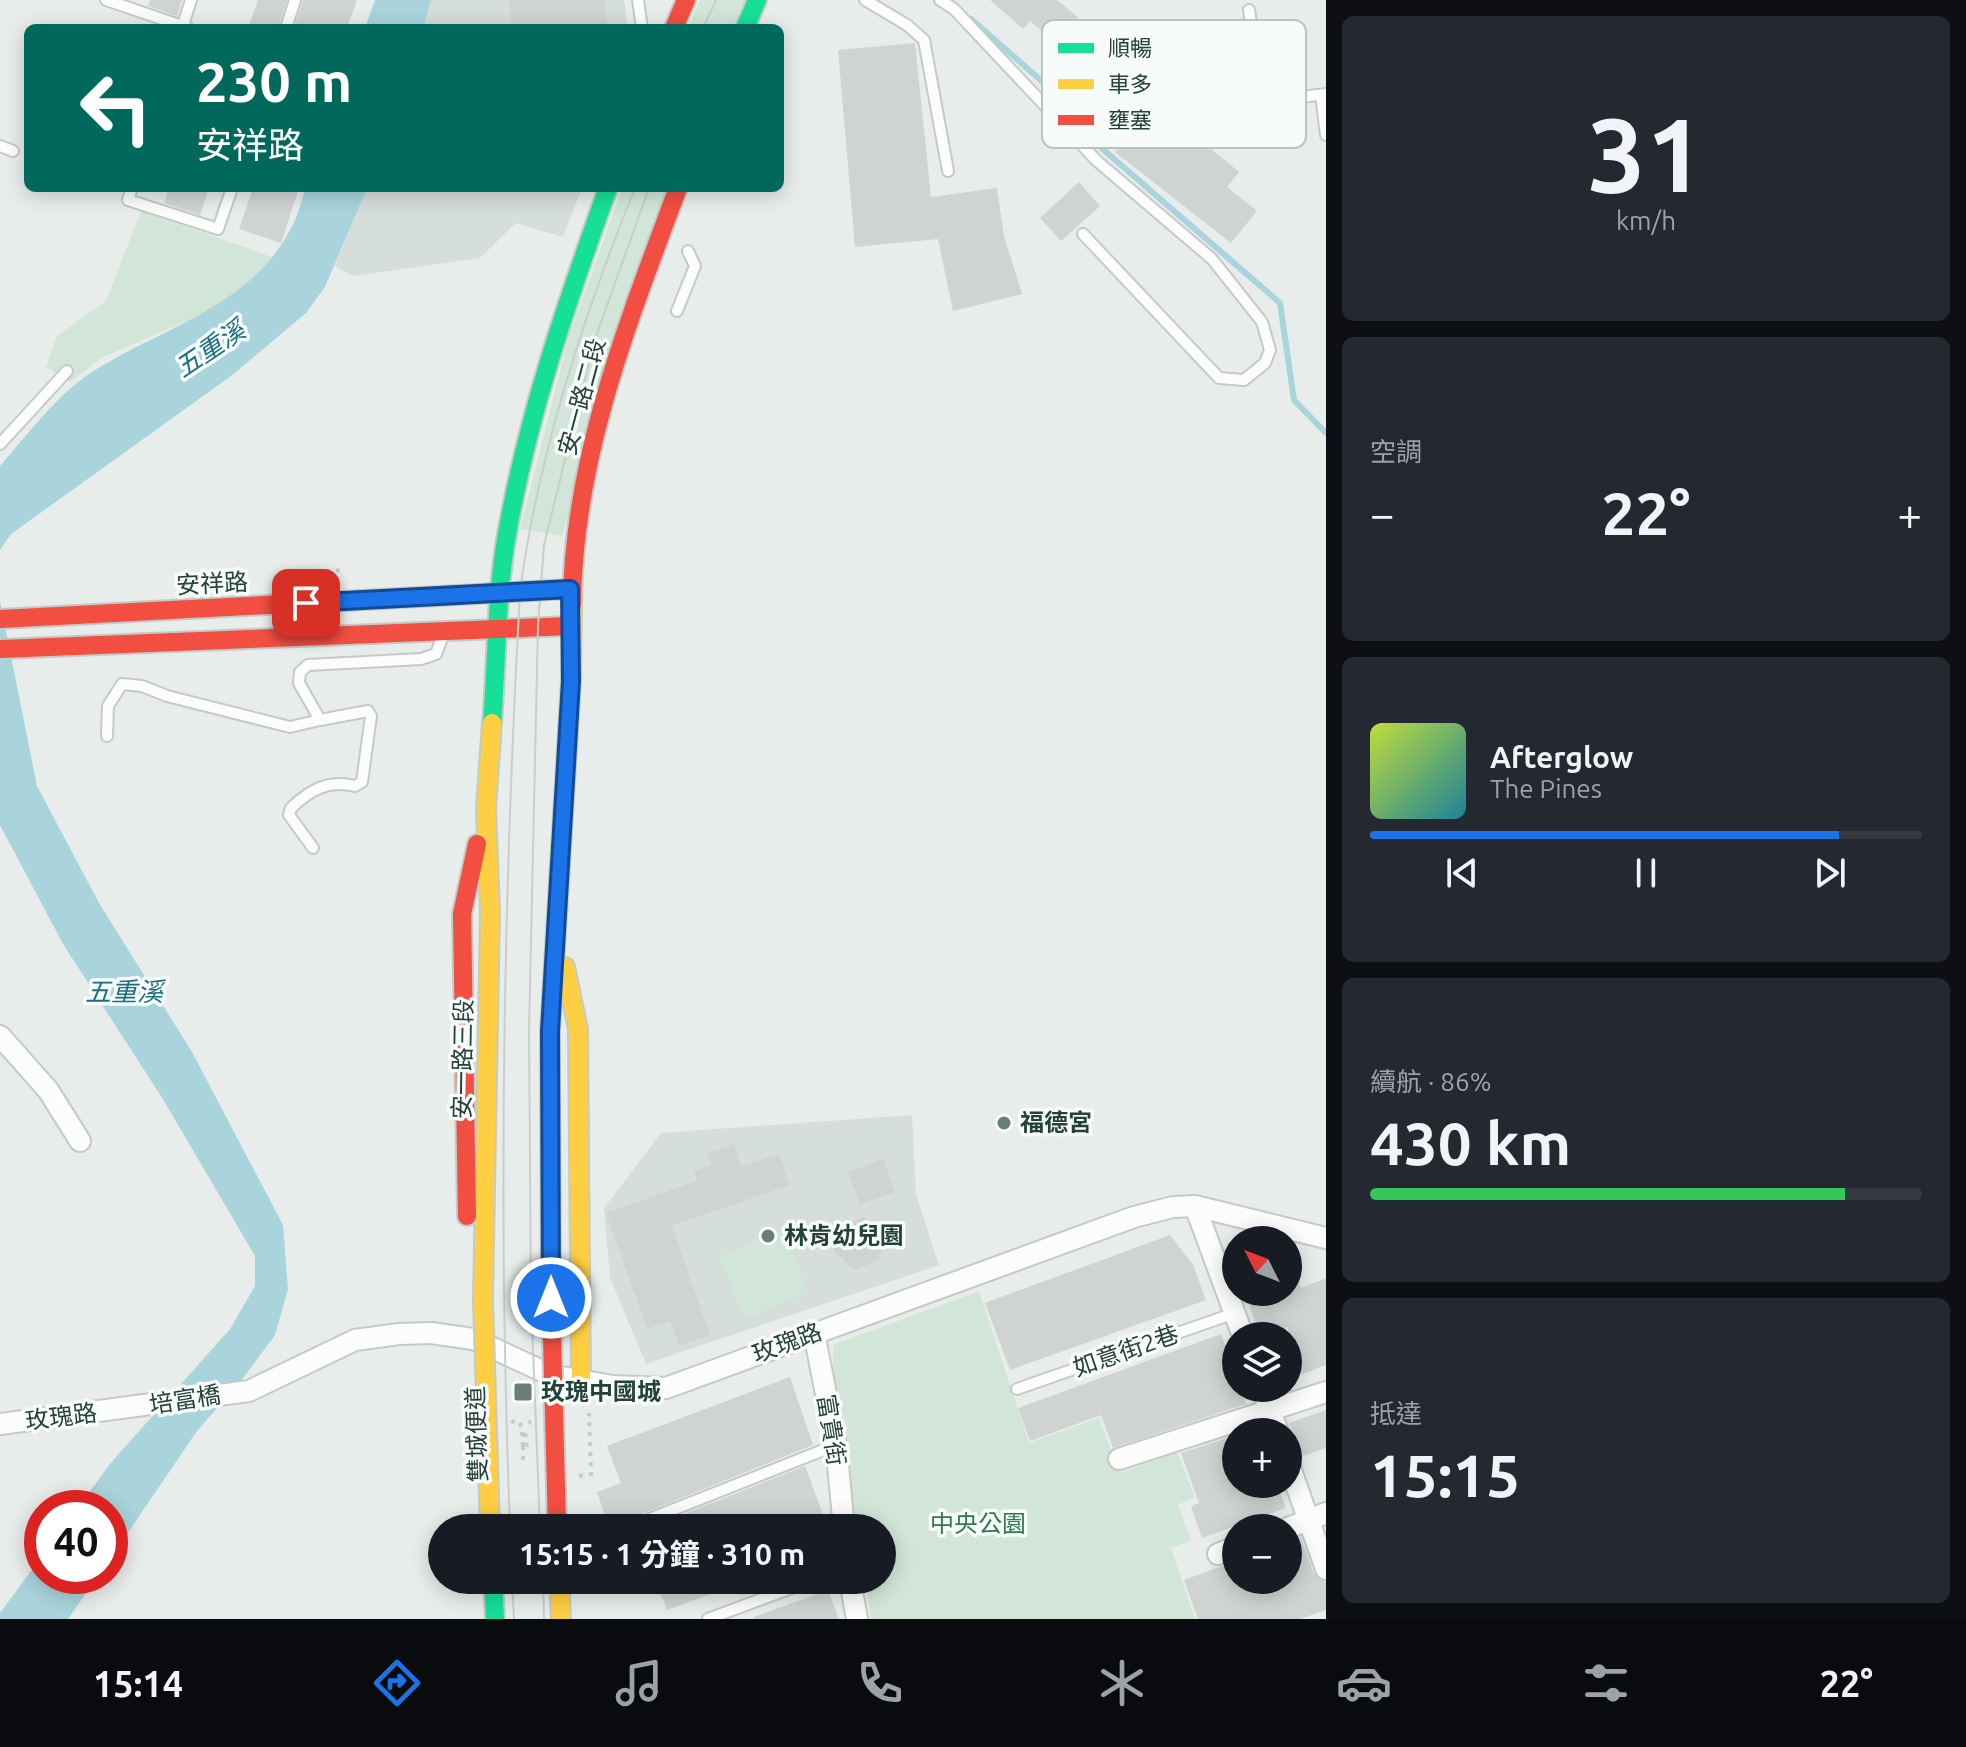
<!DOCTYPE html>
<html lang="zh-TW">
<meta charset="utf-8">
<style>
:root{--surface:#171b24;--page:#242831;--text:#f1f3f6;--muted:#9ea1a6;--line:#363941;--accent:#1a73e8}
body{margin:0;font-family:Ubuntu,"Noto Sans TC",sans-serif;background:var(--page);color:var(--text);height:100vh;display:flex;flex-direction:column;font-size:30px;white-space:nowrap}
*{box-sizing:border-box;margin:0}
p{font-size:26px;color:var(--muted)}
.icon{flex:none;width:44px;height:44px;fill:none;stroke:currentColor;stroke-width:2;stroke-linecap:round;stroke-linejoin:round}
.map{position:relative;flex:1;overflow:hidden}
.details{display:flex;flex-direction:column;gap:16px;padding:16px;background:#0d0f14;width:640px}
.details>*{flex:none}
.hud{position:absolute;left:24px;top:24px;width:760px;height:168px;border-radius:12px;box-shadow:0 4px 20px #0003;background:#00695c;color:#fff;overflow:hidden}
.needle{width:52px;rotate:312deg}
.fabs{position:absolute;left:1222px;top:1226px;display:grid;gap:16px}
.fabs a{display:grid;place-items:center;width:80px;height:80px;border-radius:50%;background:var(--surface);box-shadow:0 4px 20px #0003;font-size:40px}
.speed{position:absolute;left:24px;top:1490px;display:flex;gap:16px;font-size:40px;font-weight:700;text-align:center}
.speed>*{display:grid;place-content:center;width:104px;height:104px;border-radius:50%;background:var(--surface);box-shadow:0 4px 20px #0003;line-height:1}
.speed .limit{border:12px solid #d22;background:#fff;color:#111}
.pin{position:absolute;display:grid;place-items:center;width:68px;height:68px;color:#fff;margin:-34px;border-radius:16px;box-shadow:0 4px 12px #0006}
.me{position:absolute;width:88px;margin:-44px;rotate:0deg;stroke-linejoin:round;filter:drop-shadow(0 0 6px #0008)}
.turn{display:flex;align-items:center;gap:28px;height:168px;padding:0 40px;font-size:36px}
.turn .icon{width:104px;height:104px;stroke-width:2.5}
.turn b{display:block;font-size:56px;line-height:68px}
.big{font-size:60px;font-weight:700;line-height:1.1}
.details .tile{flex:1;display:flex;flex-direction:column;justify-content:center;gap:12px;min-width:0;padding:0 28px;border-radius:12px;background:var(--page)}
.details .dial{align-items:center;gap:0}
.dial b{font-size:104px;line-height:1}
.song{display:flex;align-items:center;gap:24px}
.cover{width:96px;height:96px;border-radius:12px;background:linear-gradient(135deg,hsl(70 70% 55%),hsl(190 70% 35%))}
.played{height:8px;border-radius:4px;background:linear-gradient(90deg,var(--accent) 85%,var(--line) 85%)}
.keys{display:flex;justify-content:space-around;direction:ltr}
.heat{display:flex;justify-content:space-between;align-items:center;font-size:44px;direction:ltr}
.charge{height:12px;border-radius:6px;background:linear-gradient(90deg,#34c759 86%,var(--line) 0)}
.trip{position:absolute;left:428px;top:1514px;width:468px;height:80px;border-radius:40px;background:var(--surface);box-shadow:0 4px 20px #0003;font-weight:700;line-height:80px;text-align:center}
.menu{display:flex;height:128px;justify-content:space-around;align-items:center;background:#090b0e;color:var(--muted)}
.menu .icon{width:56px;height:56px}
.menu .active{color:var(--accent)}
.menu b{font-size:36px;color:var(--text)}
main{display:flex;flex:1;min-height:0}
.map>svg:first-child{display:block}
</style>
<main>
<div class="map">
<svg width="1326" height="1619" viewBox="0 0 1326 1619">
<rect width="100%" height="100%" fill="#e8edeb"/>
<g fill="#d6dedb">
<polygon points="430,0 624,0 628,28 422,28"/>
<polygon points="366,188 582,188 563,237 516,223 480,258 353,276 335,266"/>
<polygon points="912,1115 916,1194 939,1265 646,1364 610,1278 604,1208 661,1133"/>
</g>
<g fill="#d1e6d8">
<polygon points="700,0 745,0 733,28 688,28"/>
<polygon points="622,188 667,188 562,536 520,529 568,339"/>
<polygon points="141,211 278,259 278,270 208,312 103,357 70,382 46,367 57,336 106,301"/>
<polygon points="783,1230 808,1293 745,1319 719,1256"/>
<polygon points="979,1291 1029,1443 1099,1418 1120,1473 1177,1452 1195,1497 1178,1505 1191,1541 1171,1548 1195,1619 871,1619 865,1580 882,1580 882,1528 857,1528 833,1372 833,1345"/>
</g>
<g fill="#a9d4db">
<polygon points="375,0 431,0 423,28 365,28"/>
<path d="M 306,188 L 367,188 L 325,287 L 306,313 L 231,376 L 11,534 L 0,550 L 0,466 C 29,433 58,393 95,370 C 162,328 253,305 291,228 C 298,216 301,201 306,188 Z"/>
<polygon points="0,601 37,786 99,903 192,1052 283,1225 288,1289 275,1335 244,1377 197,1431 110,1559 110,1508 78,1508 109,1465 230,1329 255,1286 255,1256 164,1101 63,944 0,825"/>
<polygon points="42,1556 42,1576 98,1576 68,1619 0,1619 0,1613"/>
</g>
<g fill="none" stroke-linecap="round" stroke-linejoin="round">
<polyline stroke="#a9d4db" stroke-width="6" points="971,19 1079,114 1098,145 1280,303 1294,400 1326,433"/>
</g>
<g fill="#cfd4d2">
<polygon points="150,0 182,0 177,16 148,6"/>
<polygon points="258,0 287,0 278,28 248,28"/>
<polygon points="303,0 357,0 347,28 294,28"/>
<polygon points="508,0 604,0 608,28 512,28"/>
<polygon points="990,0 1057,0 1079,18 1057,44 1030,21 1023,29"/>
<polygon points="915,43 931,197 997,188 1004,236 1022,294 953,311 938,239 855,247 838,50"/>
<polygon points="1155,103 1239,172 1227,187 1257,211 1231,243 1115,152"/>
<polygon points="1079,182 1100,206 1061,241 1040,218"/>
<polygon points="169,188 209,188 200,215 164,203"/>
<polygon points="253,188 299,188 281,243 239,229"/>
<polygon points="734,1144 741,1167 779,1154 790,1185 672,1226 710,1335 679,1346 670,1321 647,1329 606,1213 697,1181 694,1171 712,1165 707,1153"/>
<polygon points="883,1159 895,1192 860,1204 848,1172"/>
<polygon points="864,1217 884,1234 879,1260 855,1270 834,1252 839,1226"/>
<polygon points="1170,1235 1193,1265 1206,1300 1010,1370 985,1303"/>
<polygon points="1288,1257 1301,1288 1326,1278 1326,1365 1288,1380 1288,1327 1261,1336 1247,1300 1268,1292 1288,1292"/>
<polygon points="1221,1334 1236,1377 1236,1388 1240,1388 1246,1404 1113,1448 1101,1415 1030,1441 1018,1408"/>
<polygon points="790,1377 813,1445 629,1519 624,1528 609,1528 597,1492 621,1483 607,1446"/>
<polygon points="1326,1410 1326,1448 1300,1457 1289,1423"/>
<polygon points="1236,1435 1236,1484 1277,1484 1286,1508 1202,1538 1191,1506 1199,1503 1181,1453"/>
<polygon points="805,1466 828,1528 649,1528"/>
<polygon points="1301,1538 1314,1574 1326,1582 1326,1610 1300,1619 1198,1619 1184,1580 1236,1561 1236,1580 1288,1580 1288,1542"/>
<polygon points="655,1580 743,1580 743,1582 667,1610"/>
<polygon points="828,1590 839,1619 754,1619 754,1617"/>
</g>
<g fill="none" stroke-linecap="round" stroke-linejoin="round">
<defs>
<g id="lane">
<polyline points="106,0 188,28"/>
<polyline points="638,0 642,28"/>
<polyline points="865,0 907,25 924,40 948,171"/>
<polyline points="940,0 954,9 1097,161 1212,259 1262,322 1270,350 1265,363 1244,380 1219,378 1083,234"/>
<polyline points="1249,10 1262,97 1275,100 1326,94"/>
<polyline points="182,28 191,0"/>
<polyline points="286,28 295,0"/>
<polyline points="1321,95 1326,135"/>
<polyline points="0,146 13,151"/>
<polyline points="132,188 128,200 218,229 232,188"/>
<polyline points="677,311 695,266 688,251"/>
<polyline points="0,444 67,371"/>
<polyline points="107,736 108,706 122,684 142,686 167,696 290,727 320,720"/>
<path d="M 313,848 L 289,815 L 291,808 C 310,790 329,779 355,786 L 362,782 L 371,716 L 368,711 L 320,720 L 299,683 L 300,672 L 308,665 L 421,659 L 436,654 L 443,635"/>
<polyline points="1017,1389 1235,1313"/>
<polyline points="632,1526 836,1445"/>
<polyline points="708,1619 813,1580"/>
</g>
<g id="street">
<polyline points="0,1036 48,1090 80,1141"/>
<polyline points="1195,1206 1243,1336"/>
<polyline points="814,1333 836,1445 844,1528"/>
<polyline points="1262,1388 1278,1432"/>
<polyline points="0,1424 249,1391 355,1340 399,1334 431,1333 473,1339 551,1375 613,1386 666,1388 1134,1217 1173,1207 1195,1206 1326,1238"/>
<polyline points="1119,1459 1326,1392"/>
<polyline points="1288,1462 1326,1569"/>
<polyline points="1288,1528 1326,1513"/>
<polyline points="1218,1554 1236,1547"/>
<polyline points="850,1580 857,1619"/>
</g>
<g id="fast">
<polyline points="745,28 757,0"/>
<path d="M 492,723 C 497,661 496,595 507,534 C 528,414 567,302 608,188"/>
<polyline points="493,1580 495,1619"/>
</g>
<g id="slow">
<polyline points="565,967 578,1029 581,1381"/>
<polyline points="551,1298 550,1031 571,681 572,604"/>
<polyline points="483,1299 490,913 486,808 492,723"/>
<polyline points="559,1580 561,1619"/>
</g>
<g id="jam">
<polyline points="674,28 686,0"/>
<path d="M 572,604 C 573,459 628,322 678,188"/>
<polyline points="0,619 570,589"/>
<polyline points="0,649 569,626"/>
<polyline points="467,1216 462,914 477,844"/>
</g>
</defs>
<use href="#lane" stroke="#c5cac8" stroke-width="14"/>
<use href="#street" stroke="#c5cac8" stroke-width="24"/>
<use href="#fast" stroke="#c3cbc8" stroke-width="22"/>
<use href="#slow" stroke="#c3cbc8" stroke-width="22"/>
<use href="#jam" stroke="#c3cbc8" stroke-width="22"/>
<g stroke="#c3ccca" stroke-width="4" stroke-dasharray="4 6" stroke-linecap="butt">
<polyline points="313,579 313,572 343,570"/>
<polyline points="512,1420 516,1426 531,1422"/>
<polyline points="523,1446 522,1431 525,1431 527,1449 530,1447"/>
<polyline points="523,1446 523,1460"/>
<polyline points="579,1476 591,1474 589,1413"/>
</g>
<use href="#lane" stroke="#fcfcfc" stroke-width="10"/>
<use href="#street" stroke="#fcfcfc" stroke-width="20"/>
<use href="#fast" stroke="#16e098" stroke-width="18"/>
<use href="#slow" stroke="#ffcf43" stroke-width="18"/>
<use href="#jam" stroke="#f24e42" stroke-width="18"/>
<g stroke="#c9cdcc" stroke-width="2">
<polyline points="703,28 716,0"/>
<path d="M 510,1528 C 498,1217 503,902 520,591 C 539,452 583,317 635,188"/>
<polyline points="540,1528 531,1299 529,1031 538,625 544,545 594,342 649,188"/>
<polyline points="512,1580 514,1619"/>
<polyline points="543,1580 544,1619"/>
</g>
<defs>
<polyline id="slow-bridge" points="483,1299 490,1528"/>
<polyline id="jam-bridge" points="551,1298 557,1528"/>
</defs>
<use href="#slow-bridge" stroke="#c3cbc8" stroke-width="22" stroke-linecap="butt"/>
<use href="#jam-bridge" stroke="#c3cbc8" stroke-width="22" stroke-linecap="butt"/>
<use href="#slow-bridge" stroke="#ffcf43" stroke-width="18"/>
<use href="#jam-bridge" stroke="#f24e42" stroke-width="18"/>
</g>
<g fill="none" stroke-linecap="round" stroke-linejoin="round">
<defs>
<polyline id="route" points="306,603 570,589 571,681 550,1031 551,1298"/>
</defs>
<use href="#route" stroke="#114b97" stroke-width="20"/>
<use href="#route" stroke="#1a73e8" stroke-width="14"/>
</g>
<g fill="#697e78" stroke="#f7fbf9" stroke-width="3">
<circle cx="1004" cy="1123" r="8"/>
<circle cx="768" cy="1236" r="8"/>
<rect x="513" y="1382" width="20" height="20" rx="4"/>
</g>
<g text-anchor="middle" stroke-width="7" stroke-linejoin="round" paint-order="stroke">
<g font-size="24" fill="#24423a" stroke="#f7fbf9">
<text transform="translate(582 397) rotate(-75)" y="8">安一路二段</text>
<text transform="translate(212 584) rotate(-3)" y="8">安祥路</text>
<text transform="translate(463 1059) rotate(-89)" y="8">安一路三段</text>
<text transform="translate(787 1343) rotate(-20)" y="8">玫瑰路</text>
<text transform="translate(1126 1351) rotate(-19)" y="8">如意街2巷</text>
<text transform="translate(185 1400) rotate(-9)" y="8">培富橋</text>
<text transform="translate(61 1417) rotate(-7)" y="8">玫瑰路</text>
<text transform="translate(831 1430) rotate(81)" y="8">富貴街</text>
<text transform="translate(477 1434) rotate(-92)" y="8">雙城便道</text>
</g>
<g font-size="24" font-weight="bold" fill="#24423a" stroke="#f7fbf9" text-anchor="start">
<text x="1020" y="1131">福德宮</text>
<text x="784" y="1244">林肯幼兒園</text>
<text x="541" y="1400">玫瑰中國城</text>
</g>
<g font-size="24" fill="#2d7a4b" stroke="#f7fbf9">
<text x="978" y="1532">中央公園</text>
</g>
<g font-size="26" font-style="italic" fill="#1c6f80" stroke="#f7fbf9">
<text transform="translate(210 349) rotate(-34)" y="9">五重溪</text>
<text x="124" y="1001">五重溪</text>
</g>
</g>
<rect x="1042" y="20" width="264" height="128" rx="12" fill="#f7fbf9" stroke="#b8c4c0" stroke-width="2"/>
<rect x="1058" y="43" width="36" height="10" fill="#16e098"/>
<rect x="1058" y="79" width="36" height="10" fill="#ffcf43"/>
<rect x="1058" y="115" width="36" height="10" fill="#f24e42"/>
<g font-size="22" fill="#24423a">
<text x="1108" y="56">順暢</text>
<text x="1108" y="92">車多</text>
<text x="1108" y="128">壅塞</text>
</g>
</svg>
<div class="fabs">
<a><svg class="needle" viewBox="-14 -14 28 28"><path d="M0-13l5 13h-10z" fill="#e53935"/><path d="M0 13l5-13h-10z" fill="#9ea1a6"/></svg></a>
<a><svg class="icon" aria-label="layers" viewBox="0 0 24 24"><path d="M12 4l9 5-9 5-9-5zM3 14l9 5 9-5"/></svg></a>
<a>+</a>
<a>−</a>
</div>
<div class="speed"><div class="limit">40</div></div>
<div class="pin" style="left:306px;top:603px;background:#d93025"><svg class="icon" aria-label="arrive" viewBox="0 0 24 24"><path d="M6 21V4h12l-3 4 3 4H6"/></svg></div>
<svg class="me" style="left:551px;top:1298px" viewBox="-20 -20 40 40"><circle r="17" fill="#1a73e8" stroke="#fff" stroke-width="3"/><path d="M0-11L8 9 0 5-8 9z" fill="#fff"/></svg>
<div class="trip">15:15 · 1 分鐘 · 310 m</div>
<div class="hud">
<div class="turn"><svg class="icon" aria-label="left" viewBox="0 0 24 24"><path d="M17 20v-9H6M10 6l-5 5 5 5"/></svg><div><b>230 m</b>安祥路</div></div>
</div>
</div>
<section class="details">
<div class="tile dial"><b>31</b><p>km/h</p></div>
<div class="tile"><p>空調</p>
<div class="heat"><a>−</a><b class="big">22°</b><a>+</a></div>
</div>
<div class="tile">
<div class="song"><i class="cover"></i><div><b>Afterglow</b><p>The Pines</p></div></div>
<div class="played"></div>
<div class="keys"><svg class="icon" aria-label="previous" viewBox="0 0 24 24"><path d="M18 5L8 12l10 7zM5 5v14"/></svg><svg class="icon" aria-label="pause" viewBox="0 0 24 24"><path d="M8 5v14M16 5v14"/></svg><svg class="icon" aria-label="next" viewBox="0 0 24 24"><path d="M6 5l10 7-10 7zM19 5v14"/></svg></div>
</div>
<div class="tile"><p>續航 · 86%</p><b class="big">430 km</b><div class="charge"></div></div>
<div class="tile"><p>抵達</p><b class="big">15:15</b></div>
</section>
</main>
<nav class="menu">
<b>15:14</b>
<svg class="icon active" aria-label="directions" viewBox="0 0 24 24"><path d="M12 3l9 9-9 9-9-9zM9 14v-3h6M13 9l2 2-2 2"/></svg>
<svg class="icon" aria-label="music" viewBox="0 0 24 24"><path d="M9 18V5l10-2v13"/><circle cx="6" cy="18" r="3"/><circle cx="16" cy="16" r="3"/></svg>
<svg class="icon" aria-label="phone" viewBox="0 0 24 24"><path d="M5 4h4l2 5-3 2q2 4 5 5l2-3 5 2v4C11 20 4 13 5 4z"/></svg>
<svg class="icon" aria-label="climate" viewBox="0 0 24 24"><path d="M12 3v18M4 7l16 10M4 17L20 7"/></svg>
<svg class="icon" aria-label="car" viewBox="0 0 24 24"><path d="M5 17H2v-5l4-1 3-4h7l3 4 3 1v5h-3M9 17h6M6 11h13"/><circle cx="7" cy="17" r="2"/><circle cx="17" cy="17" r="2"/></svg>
<svg class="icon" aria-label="filters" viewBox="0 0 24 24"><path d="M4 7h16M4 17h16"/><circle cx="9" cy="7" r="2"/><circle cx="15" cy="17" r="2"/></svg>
<b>22°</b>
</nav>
